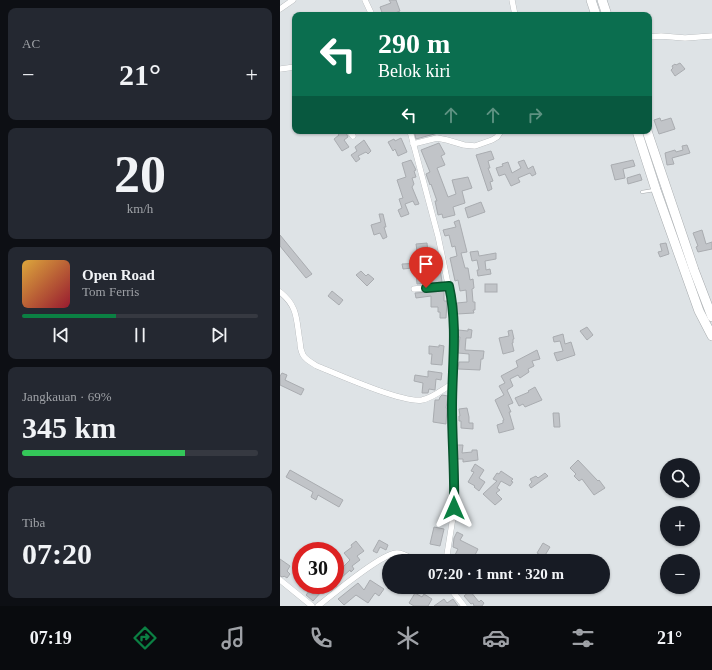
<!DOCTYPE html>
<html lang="id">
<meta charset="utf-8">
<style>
:root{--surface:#171b24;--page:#242831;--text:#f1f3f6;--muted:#9ea1a6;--line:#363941;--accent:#0b8043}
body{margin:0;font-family:Georgia,serif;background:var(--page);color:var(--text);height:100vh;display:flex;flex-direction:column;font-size:15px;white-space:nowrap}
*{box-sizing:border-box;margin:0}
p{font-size:13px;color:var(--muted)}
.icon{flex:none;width:22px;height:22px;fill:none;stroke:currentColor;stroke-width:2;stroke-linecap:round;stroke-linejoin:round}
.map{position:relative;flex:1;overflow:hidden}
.drawer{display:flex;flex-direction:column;gap:8px;padding:8px;background:#0d0f14;width:280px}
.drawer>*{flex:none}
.guide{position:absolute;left:12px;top:12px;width:360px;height:122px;border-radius:8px;box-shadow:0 1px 3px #0004;background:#0b6e4f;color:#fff;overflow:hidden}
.tools{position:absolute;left:380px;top:458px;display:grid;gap:8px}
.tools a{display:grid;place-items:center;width:40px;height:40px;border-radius:50%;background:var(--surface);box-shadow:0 1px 3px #0004;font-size:20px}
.speed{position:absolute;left:12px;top:542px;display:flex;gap:8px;font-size:20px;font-weight:700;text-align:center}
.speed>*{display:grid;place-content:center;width:52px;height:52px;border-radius:50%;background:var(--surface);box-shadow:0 1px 3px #0004;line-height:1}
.speed .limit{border:6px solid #d22;background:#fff;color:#111}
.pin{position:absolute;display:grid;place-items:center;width:34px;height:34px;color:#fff;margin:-41px -17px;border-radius:50% 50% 50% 0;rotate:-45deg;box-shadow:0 0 4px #0007}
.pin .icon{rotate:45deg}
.me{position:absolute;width:44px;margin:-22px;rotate:0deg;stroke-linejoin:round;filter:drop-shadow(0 0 3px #0008)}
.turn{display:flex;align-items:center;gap:14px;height:84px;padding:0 20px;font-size:18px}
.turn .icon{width:52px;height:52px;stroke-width:2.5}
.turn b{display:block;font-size:28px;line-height:34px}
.lanes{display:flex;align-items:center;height:38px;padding:0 20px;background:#0003;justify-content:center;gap:20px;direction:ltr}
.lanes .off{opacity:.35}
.big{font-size:30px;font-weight:800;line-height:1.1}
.drawer .tile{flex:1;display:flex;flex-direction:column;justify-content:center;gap:6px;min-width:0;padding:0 14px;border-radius:8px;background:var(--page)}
.drawer .dial{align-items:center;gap:0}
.dial b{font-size:52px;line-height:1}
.song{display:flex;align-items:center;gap:12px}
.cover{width:48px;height:48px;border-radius:6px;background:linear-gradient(135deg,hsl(40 70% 55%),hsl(350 70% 35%))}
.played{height:4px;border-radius:2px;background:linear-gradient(90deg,var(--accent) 40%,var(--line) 40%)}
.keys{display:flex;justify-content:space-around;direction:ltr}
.heat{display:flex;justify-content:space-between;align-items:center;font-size:22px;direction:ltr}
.charge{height:6px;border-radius:3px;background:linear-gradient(90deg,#34c759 69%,var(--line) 0)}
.trip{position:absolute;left:102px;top:554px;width:228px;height:40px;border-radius:20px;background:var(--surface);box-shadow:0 1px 3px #0004;font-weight:800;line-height:40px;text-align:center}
.tabs{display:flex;height:64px;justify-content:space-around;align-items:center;background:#090b0e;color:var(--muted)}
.tabs .icon{width:28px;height:28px}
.tabs .selected{color:var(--accent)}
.tabs b{font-size:18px;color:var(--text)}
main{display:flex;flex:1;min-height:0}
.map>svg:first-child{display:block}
</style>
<main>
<section class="drawer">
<div class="tile"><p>AC</p>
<div class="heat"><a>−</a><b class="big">21°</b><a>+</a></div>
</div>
<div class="tile dial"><b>20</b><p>km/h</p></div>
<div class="tile">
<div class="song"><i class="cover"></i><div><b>Open Road</b><p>Tom Ferris</p></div></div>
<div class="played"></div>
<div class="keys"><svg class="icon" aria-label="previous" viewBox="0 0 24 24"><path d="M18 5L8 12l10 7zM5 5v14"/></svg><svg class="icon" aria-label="pause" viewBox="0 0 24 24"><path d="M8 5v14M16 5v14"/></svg><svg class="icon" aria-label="next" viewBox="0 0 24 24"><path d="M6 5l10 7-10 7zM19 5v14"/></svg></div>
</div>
<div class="tile"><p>Jangkauan · 69%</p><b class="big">345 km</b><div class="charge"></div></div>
<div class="tile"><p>Tiba</p><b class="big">07:20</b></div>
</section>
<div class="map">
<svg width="432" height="606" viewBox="0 0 432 606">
<rect width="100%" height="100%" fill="#dee3e6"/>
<g fill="#c1c4c8" stroke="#a9acb0">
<polygon points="109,0 116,0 120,11 110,15 103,15 100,7 111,3"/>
<polygon points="400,63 405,69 395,76 391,70 393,68 392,66 395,64 396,65"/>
<polygon points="380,118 381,121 391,118 395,129 379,134 374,120"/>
<polygon points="56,131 65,131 68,137 64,140 69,147 62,151 54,139 59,135"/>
<polygon points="134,131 158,131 158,133 136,139"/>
<polygon points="121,138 127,152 118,156 115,149 113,151 108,142 114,139 115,141"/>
<polygon points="84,140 91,151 88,154 86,152 78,156 80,159 76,162 71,155 77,151 75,147"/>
<polygon points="159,143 165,154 161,156 165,165 157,168 168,197 176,194 172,180 188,177 192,188 182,191 185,203 173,207 175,215 163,218 162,214 158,215 155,201 157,201 151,184 150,185 146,174 150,172 141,150"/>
<polygon points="407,145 410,153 392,158 394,164 387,165 385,153 395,150 396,152 403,150 402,146"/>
<polygon points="211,151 214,159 208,161 210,168 208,168 213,181 210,182 212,189 208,191 196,155"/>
<polygon points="131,160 136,170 134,171 136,177 132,178 134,184 132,187 139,204 135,205 133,201 125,204 129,214 121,217 118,210 122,208 119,199 123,198 117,180 126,177 122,163"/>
<polygon points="244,160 248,169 253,166 256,174 252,176 250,173 238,178 240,182 231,186 225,174 219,176 216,168 223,166 222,164 228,162 232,173 241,168 238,162"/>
<polygon points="353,160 355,166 343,169 345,178 335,180 331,165"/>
<polygon points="360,174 362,180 348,184 347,178"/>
<polygon points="201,202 205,212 188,218 185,208"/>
<polygon points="99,214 103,214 106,227 104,227 107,237 103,239 100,233 94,235 91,225 101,222"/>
<polygon points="179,220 187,252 181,253 185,268 188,268 190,280 193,279 194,288 192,289 193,302 195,302 195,310 193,310 194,313 177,314 177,303 187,302 186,290 180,291 178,280 175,281 170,258 177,256 175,246 172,247 169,235 165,236 163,230 176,227 174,222"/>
<polygon points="422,230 426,244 432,242 432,249 418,252 416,247 418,246 413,233"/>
<polygon points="0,235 32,274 26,278 0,246"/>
<polygon points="147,243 148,253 153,252 154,259 149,259 150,270 160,268 162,282 137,284 136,273 133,274 132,268 123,269 122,264 142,263 140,250 137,251 136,244"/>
<polygon points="386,243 389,254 380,257 378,252 382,251 380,244"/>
<polygon points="198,251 199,256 216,253 216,259 205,261 206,270 210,269 211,274 198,276 197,270 199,270 197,260 192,261 190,252"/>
<polygon points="81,271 86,276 88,274 94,279 87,286 76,275"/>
<rect x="205" y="284" width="12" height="8"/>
<polygon points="52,291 63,300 59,305 48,296"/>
<polygon points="164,291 164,301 167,301 166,318 160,318 160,312 158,312 158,307 151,307 151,296 136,298 135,293"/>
<polygon points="307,327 313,335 307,340 300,331"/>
<polygon points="188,329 192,330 191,338 186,338 185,350 204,351 203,359 201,359 200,370 178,369 179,362 189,362 189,354 178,353 180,337 178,337 178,330 188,331"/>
<polygon points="232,330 234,339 233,339 233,343 232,343 234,351 223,354 219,338 229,336 228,331"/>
<polygon points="283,334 285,344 291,342 295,355 277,361 274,353 283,351 280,341 274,342 273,337"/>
<polygon points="159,345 164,346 162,365 151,364 152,354 149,354 149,346 159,347"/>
<polygon points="257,350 260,359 252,361 254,366 248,369 249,372 240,378 238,375 230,379 233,386 227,390 233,403 228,405 231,412 229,412 234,429 219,433 217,425 223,423 223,420 224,420 215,400 224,395 219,386 225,383 221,376 238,367 236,361"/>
<polygon points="148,371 162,373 161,380 156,379 155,390 149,389 148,393 142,393 143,383 134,381 135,375 148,377"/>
<polygon points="2,373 7,375 5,380 24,389 21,395 0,385 0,376"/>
<polygon points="255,387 262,400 245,407 243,404 239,406 235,398 249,392 248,391"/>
<polygon points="162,395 168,396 166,408 167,408 166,424 153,422 155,400 159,400 160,397"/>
<polygon points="187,408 189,417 189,423 193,423 193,429 181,428 181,421 179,421 179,416 180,416 179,409"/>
<polygon points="273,413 279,413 280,427 274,427"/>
<polygon points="177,445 183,445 182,453 192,452 192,450 197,450 198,460 183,462 183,459 177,459"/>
<polygon points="298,460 318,481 319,480 325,488 314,495 302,479 299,481 294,476 296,474 290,468"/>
<polygon points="195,464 204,470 199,478 205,482 199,491 194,487 195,486 188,482 194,472 191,471"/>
<polygon points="10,470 63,500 59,507 38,495 36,500 31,497 33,492 6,477"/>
<polygon points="221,471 233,479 231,481 233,482 230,486 221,481 217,488 220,490 216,493 222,499 215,505 203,494 217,481 213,479 217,473 219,474"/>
<polygon points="265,473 268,476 251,488 249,485 252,482 250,479 256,476 258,478"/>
<polygon points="154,527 164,529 160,546 150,544"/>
<polygon points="177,532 183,535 180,540 198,549 192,561 172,561 178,549 173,547 174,538"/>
<polygon points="99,540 108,545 106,550 100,547 97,553 93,551"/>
<polygon points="76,541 84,551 77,556 80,560 72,566 74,569 71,572 70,570 61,578 59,576 55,580 55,558 63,567 70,560 64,553 72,547 71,545"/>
<polygon points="263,543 270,547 264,557 257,553"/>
<polygon points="0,559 10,566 7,571 10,574 7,578 4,576 3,577 0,576"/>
<polygon points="90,580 104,589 99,596 95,593 88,603 76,595 64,605 58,599 78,583 84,590"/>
<polygon points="34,585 37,585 43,590 33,601 26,595"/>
<polygon points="190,591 199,602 201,600 204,603 202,606 194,606 193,603 191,604 184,596"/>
<polygon points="135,593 142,597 144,594 152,599 148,606 134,606 129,603"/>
<polygon points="164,599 167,603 173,599 178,606 154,606"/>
</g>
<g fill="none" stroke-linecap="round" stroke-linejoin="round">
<defs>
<polyline id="service" points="362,192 374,190"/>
<g id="minor">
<polyline points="85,0 92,15"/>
<polyline points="232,0 235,15"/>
<polyline points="0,9 13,0"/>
<polyline points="369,37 381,36 405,38 432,36"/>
<polyline points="0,69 15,67"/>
<polyline points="69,131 73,136"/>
<polyline points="130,131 158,236 173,308 174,343 172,432 174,498 173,517 166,561"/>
<polyline points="133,144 157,138 167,140 184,145 195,146 212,140 217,137 221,131"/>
<polyline points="134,289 169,286"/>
<path d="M 0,292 C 19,307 16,321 20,342 C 20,346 21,351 23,355 C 26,360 32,363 37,366 C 59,375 122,403 142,400 C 153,398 163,389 172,384"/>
<polyline points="0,580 32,606"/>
<polyline points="169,587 184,606"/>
<path d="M 38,606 C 52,595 101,554 116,553 C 123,552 130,558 136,561"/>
</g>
<g id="trunk">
<polyline points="311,0 316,15"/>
<polyline points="322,0 327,15"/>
<polyline points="357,131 376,190 419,311 432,336"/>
<polyline points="367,131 414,270 432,317"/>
</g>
</defs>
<use href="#service" stroke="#a7abae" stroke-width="3.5"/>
<use href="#minor" stroke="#a7abae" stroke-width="6"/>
<use href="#trunk" stroke="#a7abae" stroke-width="10"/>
<use href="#service" stroke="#fff" stroke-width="2.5"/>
<use href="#minor" stroke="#fff" stroke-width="5.5"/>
<use href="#trunk" stroke="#fff" stroke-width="9"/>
</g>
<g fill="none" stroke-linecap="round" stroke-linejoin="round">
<defs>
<path id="route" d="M 146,288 L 169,286 C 178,326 172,367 172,407 C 172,441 175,474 174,508"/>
</defs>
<use href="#route" stroke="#07532c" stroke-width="10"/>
<use href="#route" stroke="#0b8043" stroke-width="7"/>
</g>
</svg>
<div class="tools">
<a><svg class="icon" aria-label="search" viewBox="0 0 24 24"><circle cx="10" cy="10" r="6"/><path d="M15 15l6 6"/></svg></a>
<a>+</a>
<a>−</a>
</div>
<div class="speed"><div class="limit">30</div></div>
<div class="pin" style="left:146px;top:288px;background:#d93025"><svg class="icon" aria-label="arrive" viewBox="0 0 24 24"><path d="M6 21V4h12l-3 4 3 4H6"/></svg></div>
<svg class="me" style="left:174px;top:508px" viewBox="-20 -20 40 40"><path d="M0-17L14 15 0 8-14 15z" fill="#0b8043" stroke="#fff" stroke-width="4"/></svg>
<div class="trip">07:20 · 1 mnt · 320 m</div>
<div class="guide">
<div class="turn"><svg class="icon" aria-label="left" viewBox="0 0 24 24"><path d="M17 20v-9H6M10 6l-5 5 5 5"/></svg><div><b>290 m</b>Belok kiri</div></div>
<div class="lanes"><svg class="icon" aria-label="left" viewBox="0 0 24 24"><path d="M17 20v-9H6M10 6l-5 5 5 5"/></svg><svg class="icon off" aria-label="ahead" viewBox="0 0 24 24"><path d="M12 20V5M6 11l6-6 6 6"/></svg><svg class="icon off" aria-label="ahead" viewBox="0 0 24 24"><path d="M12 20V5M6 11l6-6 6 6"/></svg><svg class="icon off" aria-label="right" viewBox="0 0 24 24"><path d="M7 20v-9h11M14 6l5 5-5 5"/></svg></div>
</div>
</div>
</main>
<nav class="tabs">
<b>07:19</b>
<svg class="icon selected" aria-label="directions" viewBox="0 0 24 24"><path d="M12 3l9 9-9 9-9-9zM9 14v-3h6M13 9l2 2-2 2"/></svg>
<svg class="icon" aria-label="music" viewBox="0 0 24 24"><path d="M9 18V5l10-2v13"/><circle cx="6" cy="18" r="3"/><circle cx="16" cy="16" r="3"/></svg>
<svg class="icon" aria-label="phone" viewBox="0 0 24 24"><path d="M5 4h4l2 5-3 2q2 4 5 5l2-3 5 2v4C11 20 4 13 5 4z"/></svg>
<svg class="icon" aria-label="climate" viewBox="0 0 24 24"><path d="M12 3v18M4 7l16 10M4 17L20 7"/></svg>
<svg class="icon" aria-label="car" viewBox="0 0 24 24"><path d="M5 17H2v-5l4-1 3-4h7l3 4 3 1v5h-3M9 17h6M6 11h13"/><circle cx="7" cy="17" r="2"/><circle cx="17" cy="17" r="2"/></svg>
<svg class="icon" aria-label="filters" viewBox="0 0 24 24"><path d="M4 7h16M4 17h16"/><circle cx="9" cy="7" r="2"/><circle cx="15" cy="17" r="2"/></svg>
<b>21°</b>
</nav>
